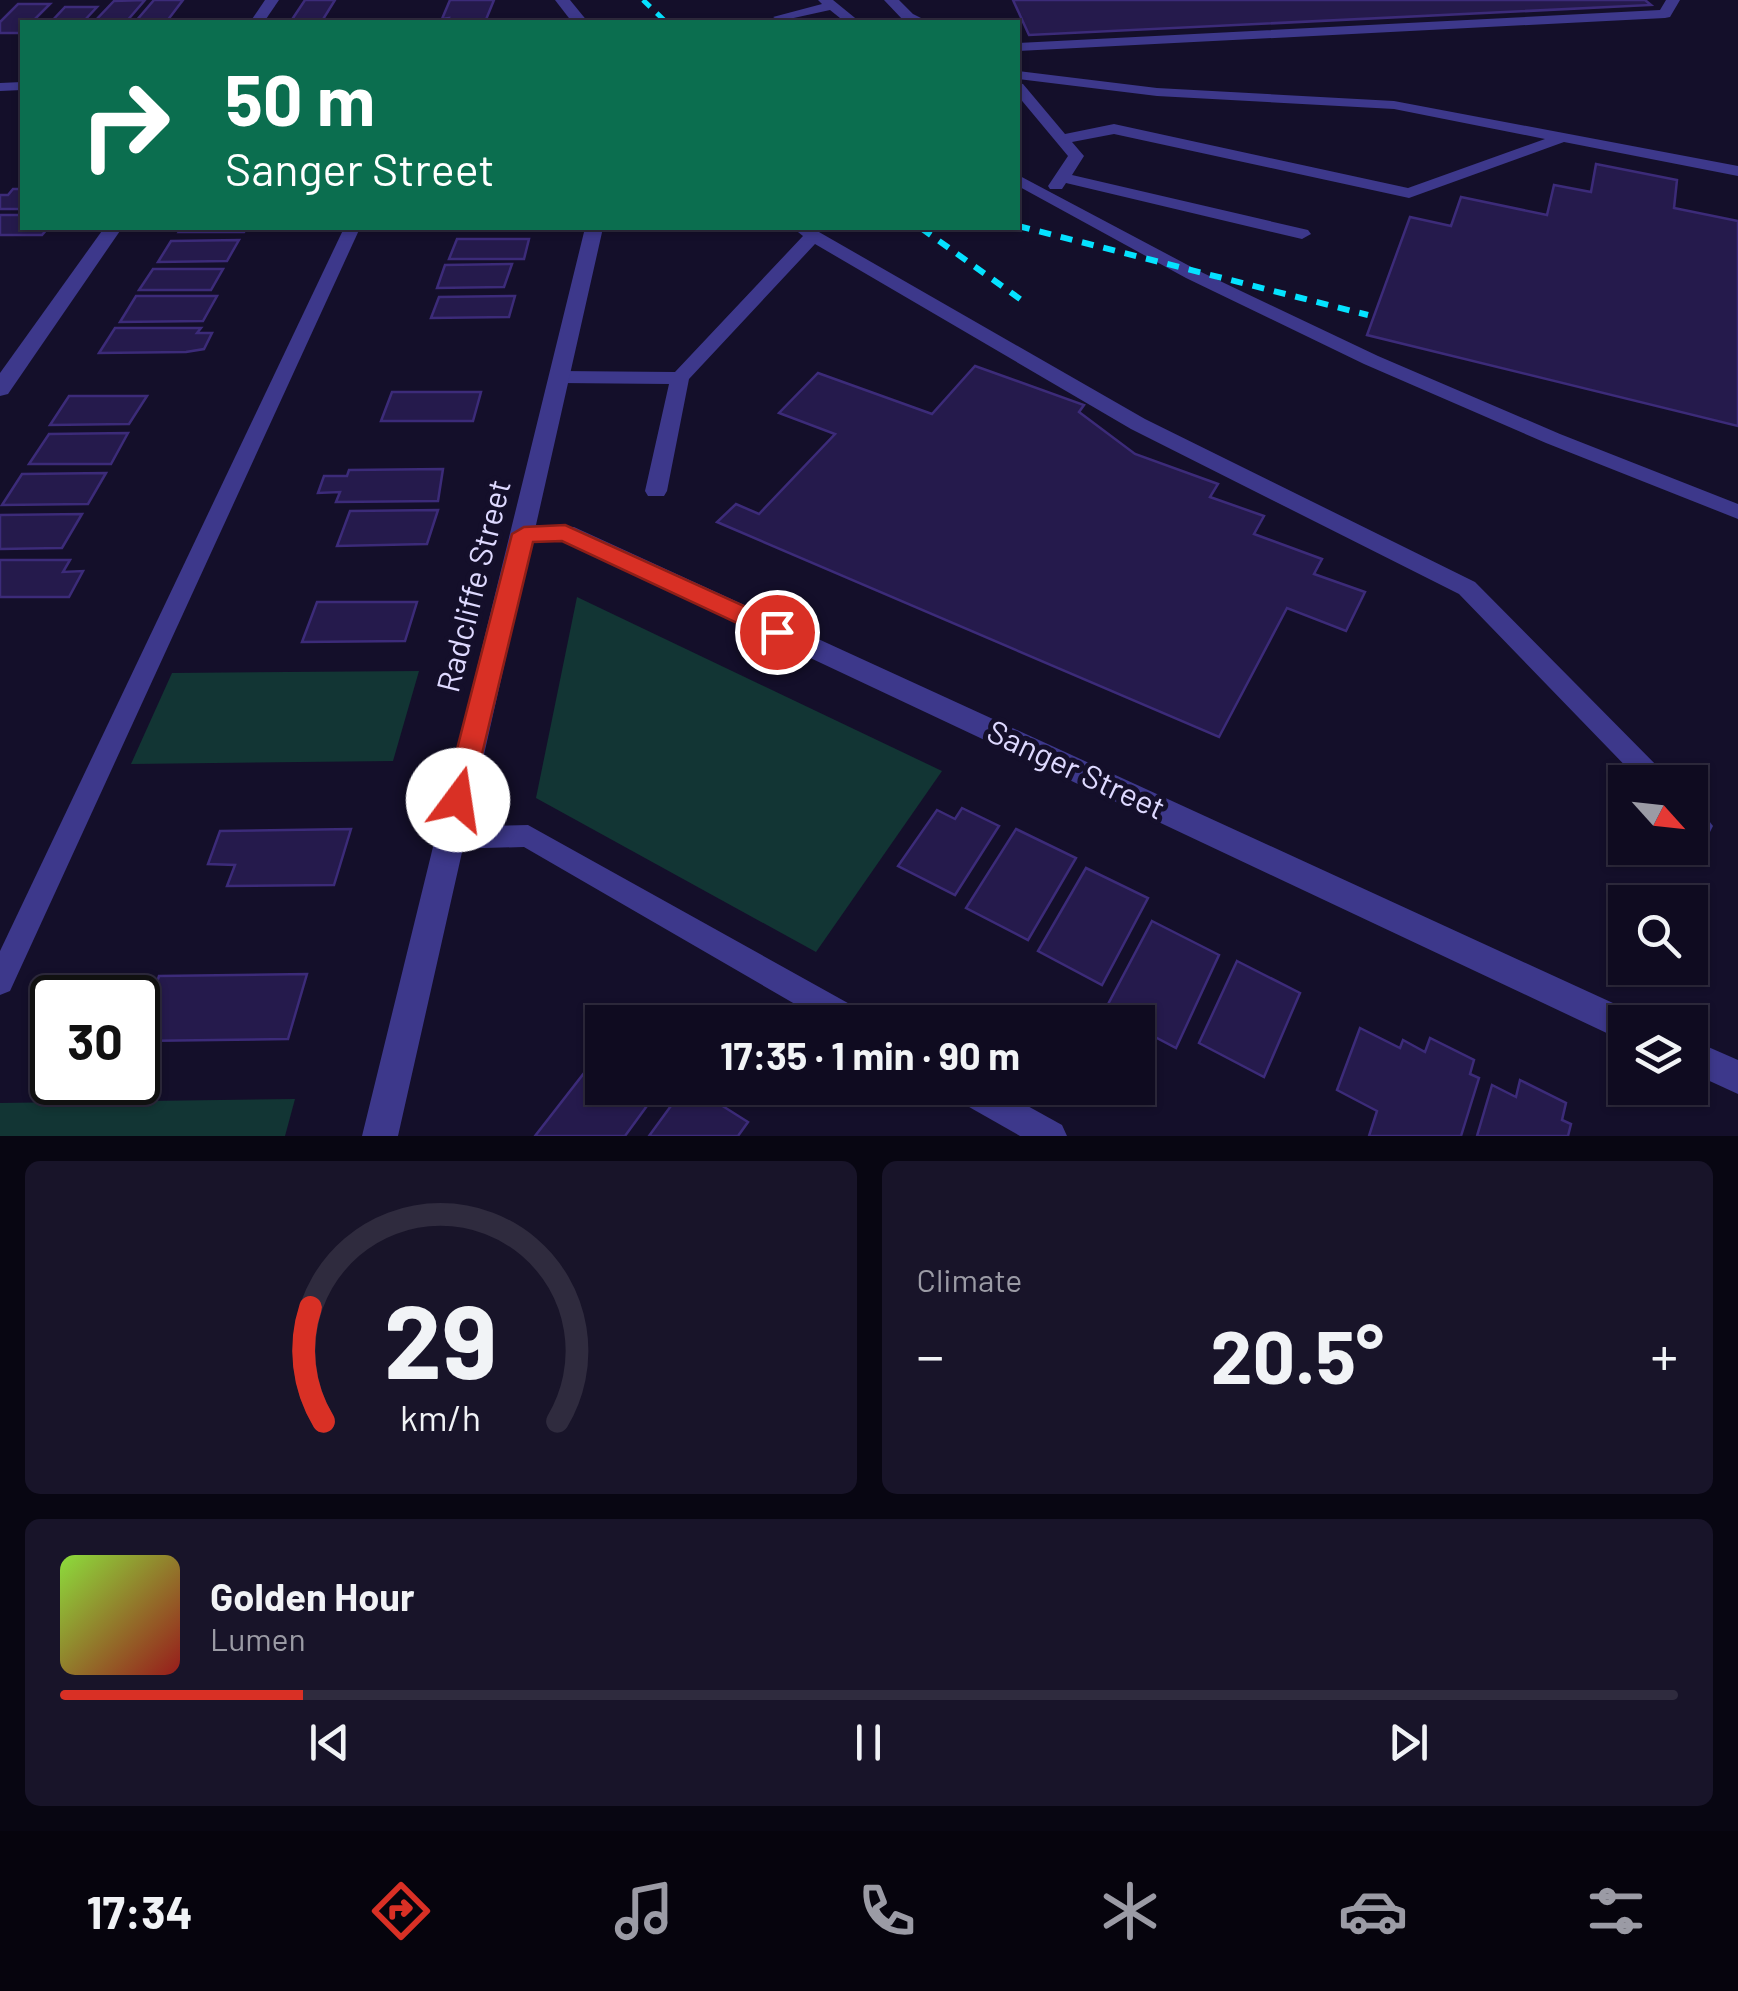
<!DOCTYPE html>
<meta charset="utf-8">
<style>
:root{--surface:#0f0b20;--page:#181429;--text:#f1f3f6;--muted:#9b9ba5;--line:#2f2b3e;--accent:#d93025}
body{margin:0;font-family:Barlow,sans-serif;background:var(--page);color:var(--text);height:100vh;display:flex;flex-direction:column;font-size:38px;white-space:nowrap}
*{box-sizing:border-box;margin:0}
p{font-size:32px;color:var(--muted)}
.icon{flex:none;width:55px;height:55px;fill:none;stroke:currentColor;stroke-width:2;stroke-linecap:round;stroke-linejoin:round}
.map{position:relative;height:1136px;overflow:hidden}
.panel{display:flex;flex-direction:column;gap:25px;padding:25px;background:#080612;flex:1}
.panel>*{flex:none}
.banner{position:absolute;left:20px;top:20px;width:1000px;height:210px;border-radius:0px;box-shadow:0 2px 8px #0004,0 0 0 2px var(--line);background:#0b6e4f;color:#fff;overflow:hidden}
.needle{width:65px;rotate:117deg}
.tools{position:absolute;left:1608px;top:765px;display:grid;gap:20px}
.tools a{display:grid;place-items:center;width:100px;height:100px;border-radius:0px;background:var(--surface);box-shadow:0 2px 8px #0004,0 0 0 2px var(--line);font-size:50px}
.speed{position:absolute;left:30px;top:975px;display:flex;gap:20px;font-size:50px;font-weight:700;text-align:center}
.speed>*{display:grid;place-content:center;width:130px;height:130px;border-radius:50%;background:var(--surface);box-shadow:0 2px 8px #0004,0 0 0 2px var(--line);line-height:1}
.speed .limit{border:5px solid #111;border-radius:15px;background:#fff;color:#111}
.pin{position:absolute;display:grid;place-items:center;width:85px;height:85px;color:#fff;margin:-42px;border:5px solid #fff;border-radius:50%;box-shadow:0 2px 10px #0007}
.me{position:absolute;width:110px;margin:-55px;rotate:14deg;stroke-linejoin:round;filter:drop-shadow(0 0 8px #0008)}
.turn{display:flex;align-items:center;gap:35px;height:210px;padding:0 40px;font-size:45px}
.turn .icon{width:130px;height:130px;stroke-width:2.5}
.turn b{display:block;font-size:70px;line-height:85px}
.big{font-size:75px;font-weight:700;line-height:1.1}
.panel .tile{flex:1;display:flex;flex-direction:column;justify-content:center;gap:15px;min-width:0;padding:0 35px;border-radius:15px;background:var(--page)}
.panel .dial{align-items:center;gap:0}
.dial svg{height:260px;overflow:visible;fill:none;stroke:var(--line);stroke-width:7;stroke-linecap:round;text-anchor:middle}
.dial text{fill:var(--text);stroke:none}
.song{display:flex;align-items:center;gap:30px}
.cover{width:120px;height:120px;border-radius:15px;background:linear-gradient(135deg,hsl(90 70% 55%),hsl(0 70% 35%))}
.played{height:10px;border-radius:5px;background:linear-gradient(90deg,var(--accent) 15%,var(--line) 15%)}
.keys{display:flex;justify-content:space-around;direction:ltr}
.heat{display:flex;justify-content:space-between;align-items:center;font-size:55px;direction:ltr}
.panel .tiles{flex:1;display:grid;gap:25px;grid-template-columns:1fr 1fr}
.tile:last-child{grid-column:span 2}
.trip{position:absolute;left:585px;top:1005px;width:570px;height:100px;border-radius:0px;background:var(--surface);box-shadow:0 2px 8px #0004,0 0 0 2px var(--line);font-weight:700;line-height:100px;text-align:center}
.menu{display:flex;height:160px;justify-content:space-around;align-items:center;background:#06040d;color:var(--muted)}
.menu .icon{width:70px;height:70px}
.menu .current{color:var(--accent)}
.menu b{font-size:45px;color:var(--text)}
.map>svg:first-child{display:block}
</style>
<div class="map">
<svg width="1738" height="1136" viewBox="0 0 1738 1136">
<rect width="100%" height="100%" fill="#140f2a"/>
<g fill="#123534">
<polygon points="577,597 942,771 816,952 536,798"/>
<polygon points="419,671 393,761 131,764 172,673"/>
<polygon points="295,1099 285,1136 0,1136 0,1103"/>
</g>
<g fill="#251a4c" stroke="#3c2b79" stroke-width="2.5">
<polygon points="145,0 126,22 94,22 114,1"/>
<polygon points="154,0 183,0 167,21 136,21"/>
<polygon points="305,0 335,0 322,21 291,21"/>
<polygon points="450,0 494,0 485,22 448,22 449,18 442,19"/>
<polygon points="1013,0 1645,0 1651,5 1029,35"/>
<polygon points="18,4 50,4 32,22 22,22 22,33 0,33 0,22"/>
<polygon points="65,7 97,7 83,22 51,22"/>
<polygon points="1596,164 1677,180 1674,208 1738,221 1738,426 1367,335 1410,217 1451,226 1461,197 1547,215 1554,185 1591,192"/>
<polygon points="13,189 22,189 22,209 0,209 0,195 8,195"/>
<polygon points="0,215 22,215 22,228 48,228 42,235 0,235"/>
<polygon points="182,228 247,228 244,232 179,232"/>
<polygon points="457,239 529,239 524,259 449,259"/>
<polygon points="239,240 227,261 158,262 171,241"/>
<polygon points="512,264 504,287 437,288 445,265"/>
<polygon points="153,269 223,269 211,290 139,290"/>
<polygon points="136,296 217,296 203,321 120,322"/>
<polygon points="515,296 509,317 431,318 439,297"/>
<polygon points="115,328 201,328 197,333 212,333 204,349 186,352 99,353"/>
<polygon points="975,366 1084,405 1079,412 1135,454 1218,484 1210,497 1264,516 1254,534 1322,559 1314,574 1365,592 1346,631 1287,608 1219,737 717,522 736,504 759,514 835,434 779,413 818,373 932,414"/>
<polygon points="392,392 481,392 473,421 381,421"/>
<polygon points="69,396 147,396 129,424 50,425"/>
<polygon points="128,433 111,464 29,464 49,434"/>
<polygon points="443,469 438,501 336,502 340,492 318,493 324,476 347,476 349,470"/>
<polygon points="106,473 88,504 2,505 22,474"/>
<polygon points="438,510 427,544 337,546 350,511"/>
<polygon points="82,514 62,548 0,549 0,515"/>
<polygon points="0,560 70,560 63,572 83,571 69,597 0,597"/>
<polygon points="317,602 417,602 405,641 302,642"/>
<polygon points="962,808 999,826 955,895 898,866 937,810 955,819"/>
<polygon points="351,829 334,885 227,886 235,865 208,864 220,831"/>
<polygon points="1016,829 1076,858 1028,940 966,908"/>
<polygon points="1086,868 1148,898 1102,985 1038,951"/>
<polygon points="1152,921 1219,955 1176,1048 1138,1028 1138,1022 1128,1022 1105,1010"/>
<polygon points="1237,961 1300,993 1264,1077 1199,1043"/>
<polygon points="307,974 288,1039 138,1041 159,976"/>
<polygon points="1360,1028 1400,1048 1403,1040 1425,1052 1430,1038 1474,1060 1470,1074 1479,1078 1461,1136 1369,1136 1377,1111 1337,1090"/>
<polygon points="602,1050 602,1088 660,1088 625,1136 535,1136"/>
<polygon points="1520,1080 1566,1103 1562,1120 1571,1124 1568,1136 1477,1136 1492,1085 1516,1097"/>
<polygon points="684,1088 694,1088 748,1122 738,1136 649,1136"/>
</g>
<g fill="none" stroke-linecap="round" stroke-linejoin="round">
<g fill="#3d388b" fill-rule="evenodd">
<polygon points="818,0 833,0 860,22 845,22 830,10 780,21 773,17 822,4"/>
<polygon points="884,0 899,0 913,14 929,22 903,20"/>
<polygon points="1666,0 1680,0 1670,17 1665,18 1018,51 1018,43 1660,10"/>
<polygon points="1018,71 1157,88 1394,101 1738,166 1738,176 1564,142 1409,198 1114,134 1072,142 1084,156 1072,175 1308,230 1311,234 1302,239 1066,183 1062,189 1050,189 1048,186 1068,156 1018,96 1018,83 1023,84 1065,134 1114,124 1408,188 1545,139 1394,109 1157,96 1018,79"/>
<polygon points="22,82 22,90 0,91 0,83"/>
<polygon points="1018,175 1199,271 1378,356 1560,434 1738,504 1738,519 1546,443 1364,364 1186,278 1018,186"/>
<polygon points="344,228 360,228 10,991 0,995 0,951"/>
<polygon points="793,228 812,228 1145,419 1475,582 1666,775 1670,782 1641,782 1459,594 1131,429 815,244 689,379 667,491 664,496 648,496 645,491 669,384 560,383 550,377 560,371 675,372 803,236"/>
<polygon points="1690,805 1699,808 1713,826 1709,834 1700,837 1690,833"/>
<polygon points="528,825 864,1012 868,1022 826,1022 524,847 448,849 438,846 435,838 438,830 448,827"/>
<polygon points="951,1088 995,1088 1062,1125 1067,1136 1020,1136 955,1099"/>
</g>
<g fill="#3d388b" fill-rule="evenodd">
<polygon points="265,0 279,0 264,22 250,22"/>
<polygon points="555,0 570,0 588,22 572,22"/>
<polygon points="104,228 122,228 8,394 0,396 0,373"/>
<polygon points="585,228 603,228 536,525 574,527 1637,1014 1641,1022 1625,1022 1625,1041 1613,1036 562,541 532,542 398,1136 362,1136"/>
<polygon points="1690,1039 1738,1060 1738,1094 1690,1072"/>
</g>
<polyline stroke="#05e2ff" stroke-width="5" stroke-dasharray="10 9" stroke-linecap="butt" points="643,0 666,22"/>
<g stroke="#05e2ff" stroke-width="6" stroke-dasharray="12 10" stroke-linecap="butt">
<polyline points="1018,226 1368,315"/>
<polyline points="921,228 1027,304"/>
</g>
</g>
<polygon fill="#d93025" stroke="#8d1f18" stroke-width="2.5" points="565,525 786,625 789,632 777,640 769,638 562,541 533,542 471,800 467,808 458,811 448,808 444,800 512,534 524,527"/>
<g text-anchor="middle" stroke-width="10" stroke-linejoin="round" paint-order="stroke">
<g font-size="32" fill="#ded9ff" stroke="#140f2a">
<text transform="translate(474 586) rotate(-76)" y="11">Radcliffe Street</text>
<text transform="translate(1076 770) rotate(25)" y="11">Sanger Street</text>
</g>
</g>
</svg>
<div class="tools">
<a><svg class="needle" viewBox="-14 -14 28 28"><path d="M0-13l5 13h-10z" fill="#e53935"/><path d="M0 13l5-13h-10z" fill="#9b9ba5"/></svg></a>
<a><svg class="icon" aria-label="search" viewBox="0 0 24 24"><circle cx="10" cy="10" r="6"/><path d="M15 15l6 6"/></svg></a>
<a><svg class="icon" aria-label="layers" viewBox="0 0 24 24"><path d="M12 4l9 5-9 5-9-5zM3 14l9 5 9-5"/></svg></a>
</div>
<div class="speed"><div class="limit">30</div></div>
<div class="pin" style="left:777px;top:632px;background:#d93025"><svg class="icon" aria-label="arrive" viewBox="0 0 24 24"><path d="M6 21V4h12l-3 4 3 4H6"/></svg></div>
<svg class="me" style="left:458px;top:800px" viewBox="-20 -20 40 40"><circle r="19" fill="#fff"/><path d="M0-13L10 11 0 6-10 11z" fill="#d93025"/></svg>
<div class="trip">17:35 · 1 min · 90 m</div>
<div class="banner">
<div class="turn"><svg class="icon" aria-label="right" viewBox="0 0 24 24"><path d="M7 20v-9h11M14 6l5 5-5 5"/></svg><div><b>50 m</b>Sanger Street</div></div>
</div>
</div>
<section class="panel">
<div class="tiles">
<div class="tile dial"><svg viewBox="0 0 100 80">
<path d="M14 69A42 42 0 1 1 86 69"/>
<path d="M14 69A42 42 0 0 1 10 34" stroke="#d93025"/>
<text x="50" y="56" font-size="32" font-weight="700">29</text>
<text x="50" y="72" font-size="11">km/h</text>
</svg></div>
<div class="tile"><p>Climate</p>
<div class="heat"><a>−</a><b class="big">20.5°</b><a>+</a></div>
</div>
<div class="tile">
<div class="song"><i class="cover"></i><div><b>Golden Hour</b><p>Lumen</p></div></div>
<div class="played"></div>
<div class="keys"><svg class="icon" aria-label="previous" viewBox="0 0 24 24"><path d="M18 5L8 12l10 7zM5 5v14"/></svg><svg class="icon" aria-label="pause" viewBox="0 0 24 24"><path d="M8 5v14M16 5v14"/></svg><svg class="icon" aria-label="next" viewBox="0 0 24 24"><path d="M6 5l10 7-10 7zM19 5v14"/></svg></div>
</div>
</div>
</section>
<nav class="menu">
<b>17:34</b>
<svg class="icon current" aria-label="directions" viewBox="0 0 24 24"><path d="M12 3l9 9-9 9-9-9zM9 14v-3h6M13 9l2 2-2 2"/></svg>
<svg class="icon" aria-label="music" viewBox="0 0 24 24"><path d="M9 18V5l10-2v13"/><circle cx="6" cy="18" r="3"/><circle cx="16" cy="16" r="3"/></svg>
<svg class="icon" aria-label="phone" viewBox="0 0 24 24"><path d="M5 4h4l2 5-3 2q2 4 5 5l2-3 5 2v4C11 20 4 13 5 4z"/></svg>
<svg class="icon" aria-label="climate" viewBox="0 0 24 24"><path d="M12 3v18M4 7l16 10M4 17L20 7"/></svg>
<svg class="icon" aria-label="car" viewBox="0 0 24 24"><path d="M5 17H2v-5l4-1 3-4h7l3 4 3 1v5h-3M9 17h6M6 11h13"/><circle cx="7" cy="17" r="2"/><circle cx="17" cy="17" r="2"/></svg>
<svg class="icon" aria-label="filters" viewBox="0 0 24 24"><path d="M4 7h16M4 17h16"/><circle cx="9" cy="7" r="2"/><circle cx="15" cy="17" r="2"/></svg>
</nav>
